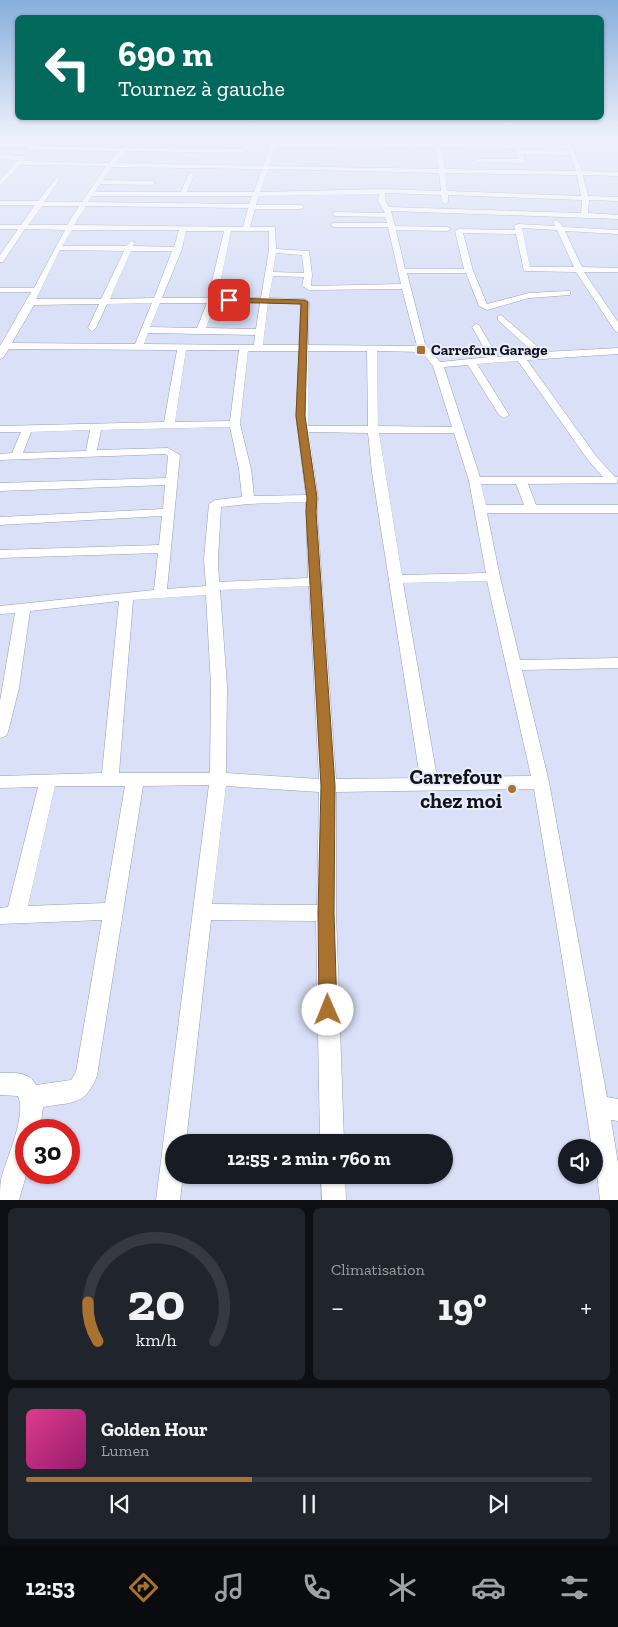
<!DOCTYPE html>
<html lang="fr">
<meta charset="utf-8">
<style>
:root{--surface:#171b24;--page:#20242c;--text:#f1f3f6;--muted:#9ea1a6;--line:#363941;--accent:#a9722f}
body{margin:0;font-family:"Zilla Slab",serif;background:var(--page);color:var(--text);height:100vh;display:flex;flex-direction:column;font-size:19px;white-space:nowrap}
*{box-sizing:border-box;margin:0}
p{font-size:16px;color:var(--muted)}
.icon{flex:none;width:28px;height:28px;fill:none;stroke:currentColor;stroke-width:2;stroke-linecap:round;stroke-linejoin:round}
.map{position:relative;height:1200px;overflow:hidden}
.side{display:flex;flex-direction:column;gap:8px;padding:8px;background:#0d0f14;flex:1}
.side>*{flex:none}
.hud{position:absolute;left:15px;top:15px;width:589px;height:105px;border-radius:8px;box-shadow:0 1px 4px #0004;background:#00695c;color:#fff;overflow:hidden}
.buttons{position:absolute;left:558px;top:1139px;display:grid;gap:10px}
.buttons a{display:grid;place-items:center;width:45px;height:45px;border-radius:50%;background:var(--surface);box-shadow:0 1px 4px #0004;font-size:25px}
.speed{position:absolute;left:15px;top:1119px;display:flex;gap:10px;font-size:25px;font-weight:700;text-align:center}
.speed>*{display:grid;place-content:center;width:65px;height:65px;border-radius:50%;background:var(--surface);box-shadow:0 1px 4px #0004;line-height:1}
.speed .limit{border:8px solid #d22;background:#fff;color:#111}
.pin{position:absolute;display:grid;place-items:center;width:42px;height:42px;color:#fff;margin:-21px;border-radius:10px;box-shadow:0 2px 8px #0006}
.me{position:absolute;width:55px;margin:-28px;rotate:359deg;stroke-linejoin:round;filter:drop-shadow(0 0 4px #0008)}
.turn{display:flex;align-items:center;gap:18px;height:105px;padding:0 20px;font-size:22px}
.turn .icon{width:65px;height:65px;stroke-width:2.5}
.turn b{display:block;font-size:35px;line-height:42px}
.big{font-size:38px;font-weight:800;line-height:1.1}
.side .card{flex:1;display:flex;flex-direction:column;justify-content:center;gap:8px;min-width:0;padding:0 18px;border-radius:8px;background:var(--page)}
.side .dial{align-items:center;gap:0}
.dial svg{height:130px;overflow:visible;fill:none;stroke:var(--line);stroke-width:7;stroke-linecap:round;text-anchor:middle}
.dial text{fill:var(--text);stroke:none}
.song{display:flex;align-items:center;gap:15px}
.cover{width:60px;height:60px;border-radius:8px;background:linear-gradient(135deg,hsl(330 70% 55%),hsl(320 70% 35%))}
.played{height:5px;border-radius:2px;background:linear-gradient(90deg,var(--accent) 40%,var(--line) 40%)}
.keys{display:flex;justify-content:space-around;direction:ltr}
.heat{display:flex;justify-content:space-between;align-items:center;font-size:28px;direction:ltr}
.side .tiles{flex:1;display:grid;gap:8px;grid-template-columns:1fr 1fr}
.card:last-child{grid-column:span 2}
.trip{position:absolute;left:165px;top:1134px;width:288px;height:50px;border-radius:25px;background:var(--surface);box-shadow:0 1px 4px #0004;font-weight:800;line-height:50px;text-align:center}
.menu{display:flex;height:80px;justify-content:space-around;align-items:center;background:#090b0e;color:var(--muted)}
.menu .icon{width:35px;height:35px}
.menu .on{color:var(--accent)}
.menu b{font-size:22px;color:var(--text)}
.map>svg:first-child{display:block}
</style>
<div class="map">
<svg width="618" height="1200" viewBox="0 0 618 1200">
<rect width="100%" height="100%" fill="#d9e0f7"/>
<g fill="none" stroke-linecap="round" stroke-linejoin="round">
<defs>
<g id="minor">
<path d="M 131,139 L 137,139 L 129,148 L 243,149 L 246,151 L 243,153 L 126,151 L 115,163 L 263,166 L 273,139 L 279,139 L 278,142 L 433,144 L 432,139 L 438,139 L 439,144 L 514,144 L 512,139 L 518,139 L 521,150 L 569,151 L 563,139 L 618,139 L 618,141 L 570,142 L 582,171 L 618,172 L 618,176 L 583,175 L 588,196 L 618,197 L 618,201 L 589,200 L 588,213 L 618,215 L 618,219 L 391,211 L 395,226 L 447,227 L 451,229 L 447,231 L 396,230 L 405,269 L 464,269 L 455,231 L 459,229 L 515,230 L 514,226 L 518,224 L 555,226 L 553,222 L 557,220 L 563,227 L 618,230 L 618,234 L 565,231 L 582,267 L 618,268 L 618,272 L 584,272 L 618,322 L 618,332 L 615,331 L 576,272 L 524,271 L 516,234 L 463,233 L 473,271 L 487,304 L 529,293 L 567,291 L 570,291 L 570,295 L 529,298 L 487,310 L 479,306 L 466,273 L 407,273 L 425,344 L 440,362 L 489,357 L 472,327 L 476,324 L 479,325 L 498,357 L 534,353 L 498,320 L 498,316 L 501,315 L 544,352 L 618,348 L 618,354 L 527,360 L 596,456 L 615,477 L 618,477 L 617,483 L 528,484 L 536,505 L 618,505 L 618,513 L 487,513 L 500,577 L 520,660 L 618,658 L 618,668 L 522,670 L 549,782 L 607,1097 L 618,1099 L 618,1121 L 611,1120 L 618,1163 L 618,1200 L 600,1200 L 594,1148 L 592,1148 C 574,1028 554,908 534,789 L 336,792 L 336,913 L 344,1142 L 320,1142 L 316,921 L 211,920 L 186,1142 L 174,1142 L 174,1175 L 183,1175 L 180,1200 L 156,1200 L 209,785 L 143,786 L 97,1076 C 85,1106 72,1102 43,1107 L 40,1130 L 26,1130 L 27,1172 L 19,1200 L 0,1200 C 0,1193 0,1186 1,1180 C 6,1158 27,1116 18,1096 L 0,1095 L 0,1073 C 14,1073 29,1071 36,1085 L 71,1080 L 76,1072 L 102,920 L 0,924 L 0,908 L 8,907 L 38,787 L 0,788 L 0,776 L 102,773 L 119,601 L 30,611 L 19,688 L 8,732 L 6,736 L 0,738 L 0,701 L 15,613 L 0,614 L 0,606 L 154,590 L 158,553 L 0,558 L 0,550 L 159,545 L 162,516 L 0,525 L 0,517 L 163,509 L 165,485 L 0,491 L 0,483 L 166,478 L 168,456 L 166,454 L 0,460 L 0,454 L 12,453 L 21,432 L 0,432 L 0,426 L 164,422 L 177,350 L 9,349 L 3,358 L 0,359 L 0,346 L 31,292 L 0,292 L 0,288 L 34,288 L 65,230 L 25,229 L 3,262 L 0,262 L 0,255 L 18,229 L 0,229 L 0,225 L 21,225 L 35,205 L 0,205 L 0,201 L 38,201 L 57,177 L 60,179 L 44,202 L 82,202 L 106,166 L 20,165 L 0,186 L 0,180 L 18,160 L 0,159 L 0,155 L 25,156 L 26,158 L 23,161 L 109,163 L 120,151 L 31,150 L 28,148 L 29,147 L 0,147 L 0,143 L 33,143 L 36,145 L 34,146 L 123,148 ZM 276,146 L 434,147 L 439,169 L 269,166 ZM 440,147 L 515,148 L 518,159 L 475,159 L 477,162 L 522,163 L 525,161 L 523,154 L 570,155 L 576,171 L 445,169 ZM 112,167 L 262,169 L 254,192 L 187,192 L 194,175 L 191,173 L 188,175 L 181,192 L 95,192 L 100,184 L 152,185 L 155,183 L 152,181 L 103,180 ZM 268,169 L 439,173 L 441,191 L 383,189 L 260,192 ZM 445,173 L 577,175 L 581,196 L 447,191 ZM 385,193 L 441,195 L 442,202 L 445,204 L 448,202 L 448,195 L 582,200 L 581,213 L 389,207 L 385,201 ZM 379,194 L 378,201 L 385,213 L 335,212 L 332,214 L 335,216 L 385,217 L 387,223 L 334,223 L 330,225 L 334,227 L 388,227 L 401,284 L 311,286 L 312,275 L 309,251 L 276,249 L 275,227 L 250,227 L 255,209 L 301,209 L 304,207 L 301,205 L 256,205 L 259,196 ZM 92,196 L 252,196 L 249,204 L 88,202 ZM 42,206 L 79,206 L 67,225 L 28,225 ZM 86,206 L 248,208 L 243,227 L 74,225 ZM 522,228 L 557,230 L 574,267 L 530,267 ZM 72,230 L 179,230 L 174,247 L 133,246 L 135,243 L 131,241 L 126,246 L 62,246 ZM 186,231 L 224,231 L 208,298 L 162,298 L 182,249 ZM 231,231 L 269,231 L 269,250 L 261,298 L 217,298 ZM 60,250 L 124,251 L 101,299 L 36,299 ZM 131,251 L 172,251 L 154,298 L 110,299 ZM 276,253 L 302,255 L 304,273 L 273,272 ZM 273,276 L 304,277 L 302,286 L 309,290 L 402,289 L 417,346 L 308,345 L 309,302 L 305,299 L 269,298 ZM 152,303 L 135,344 L 12,343 L 34,305 L 99,304 L 88,328 L 92,331 L 96,328 L 107,304 ZM 160,303 L 207,303 L 197,328 L 150,327 ZM 215,303 L 260,303 L 256,329 L 206,328 ZM 268,303 L 301,304 L 299,345 L 263,345 ZM 148,333 L 255,335 L 254,345 L 144,344 ZM 186,350 L 239,350 L 230,421 L 175,422 ZM 248,351 L 299,351 L 296,416 L 306,495 L 254,496 L 251,469 L 240,424 ZM 308,351 L 367,351 L 368,426 L 308,426 ZM 377,351 L 422,352 L 433,366 L 452,427 L 378,426 ZM 518,361 L 588,460 L 603,477 L 480,477 L 444,367 L 468,365 L 499,415 L 504,418 L 509,415 L 477,364 ZM 230,427 L 239,469 L 242,497 L 215,500 L 209,504 L 204,559 L 206,586 L 167,589 L 180,455 L 168,448 L 97,450 L 101,430 ZM 90,430 L 86,451 L 23,453 L 31,432 ZM 309,432 L 368,433 L 372,472 L 420,778 L 336,779 L 317,512 L 318,498 ZM 379,433 L 454,433 L 469,481 L 486,573 L 402,575 ZM 481,484 L 516,484 L 524,505 L 486,505 ZM 306,502 L 308,578 L 219,582 L 218,559 L 221,507 L 248,504 ZM 487,581 L 531,776 L 437,777 L 403,583 ZM 309,586 L 319,779 L 226,773 L 227,686 L 220,590 ZM 206,595 L 211,686 L 210,773 L 119,773 L 133,600 ZM 55,786 L 125,786 L 105,903 L 28,906 ZM 226,786 L 319,792 L 317,905 L 212,904 Z"/>
<polygon points="321,1175 345,1175 346,1200 322,1200"/>
</g>
</defs>
<use href="#minor" stroke="#979eb4" stroke-width="1"/>
<use href="#minor" fill="#fff" fill-rule="evenodd"/>
</g>
<linearGradient id="sky" x2="0" y2="1"><stop stop-color="#88aedd"/><stop offset="0.45" stop-color="#eef1fb"/><stop offset="1" stop-color="#eef1fb" stop-opacity="0"/></linearGradient>
<rect width="618" height="307" fill="url(#sky)"/>
<polygon fill="#a9722f" stroke="#6e4a1f" points="229,298 305,300 308,302 305,416 317,498 316,512 335,786 334,913 337,1010 334,1016 328,1018 322,1016 319,1010 318,913 321,786 306,512 307,498 296,416 301,304 226,302 225,300"/>
<g fill="#a9722f" stroke="#e9edfb" stroke-width="2">
<rect x="416" y="345" width="10" height="10" rx="2.5"/>
<circle cx="512" cy="789" r="5"/>
</g>
<g text-anchor="middle" stroke-width="4" stroke-linejoin="round" paint-order="stroke">
<g font-size="15" font-weight="bold" fill="#11131b" stroke="#e9edfb" text-anchor="start">
<text x="431" y="355">Carrefour Garage</text>
</g>
<g font-size="21" font-weight="bold" fill="#11131b" stroke="#e9edfb" text-anchor="end">
<text x="502" y="784">Carrefour<tspan x="502" dy="24">chez moi</tspan></text>
</g>
</g>
</svg>
<div class="buttons">
<a><svg class="icon" aria-label="sound" viewBox="0 0 24 24"><path d="M4 9h4l5-4v14l-5-4H4zM17 9q2 3 0 6"/></svg></a>
</div>
<div class="speed"><div class="limit">30</div></div>
<div class="pin" style="left:229px;top:300px;background:#d93025"><svg class="icon" aria-label="arrive" viewBox="0 0 24 24"><path d="M6 21V4h12l-3 4 3 4H6"/></svg></div>
<svg class="me" style="left:328px;top:1010px" viewBox="-20 -20 40 40"><circle r="19" fill="#fff"/><path d="M0-13L10 11 0 6-10 11z" fill="#a9722f"/></svg>
<div class="trip">12:55 · 2 min · 760 m</div>
<div class="hud">
<div class="turn"><svg class="icon" aria-label="left" viewBox="0 0 24 24"><path d="M17 20v-9H6M10 6l-5 5 5 5"/></svg><div><b>690 m</b>Tournez à gauche</div></div>
</div>
</div>
<section class="side">
<div class="tiles">
<div class="card dial"><svg viewBox="0 0 100 80">
<path d="M14 69A42 42 0 1 1 86 69"/>
<path d="M14 69A42 42 0 0 1 8 45" stroke="#a9722f"/>
<text x="50" y="56" font-size="32" font-weight="700">20</text>
<text x="50" y="72" font-size="11">km/h</text>
</svg></div>
<div class="card"><p>Climatisation</p>
<div class="heat"><a>−</a><b class="big">19°</b><a>+</a></div>
</div>
<div class="card">
<div class="song"><i class="cover"></i><div><b>Golden Hour</b><p>Lumen</p></div></div>
<div class="played"></div>
<div class="keys"><svg class="icon" aria-label="previous" viewBox="0 0 24 24"><path d="M18 5L8 12l10 7zM5 5v14"/></svg><svg class="icon" aria-label="pause" viewBox="0 0 24 24"><path d="M8 5v14M16 5v14"/></svg><svg class="icon" aria-label="next" viewBox="0 0 24 24"><path d="M6 5l10 7-10 7zM19 5v14"/></svg></div>
</div>
</div>
</section>
<nav class="menu">
<b>12:53</b>
<svg class="icon on" aria-label="directions" viewBox="0 0 24 24"><path d="M12 3l9 9-9 9-9-9zM9 14v-3h6M13 9l2 2-2 2"/></svg>
<svg class="icon" aria-label="music" viewBox="0 0 24 24"><path d="M9 18V5l10-2v13"/><circle cx="6" cy="18" r="3"/><circle cx="16" cy="16" r="3"/></svg>
<svg class="icon" aria-label="phone" viewBox="0 0 24 24"><path d="M5 4h4l2 5-3 2q2 4 5 5l2-3 5 2v4C11 20 4 13 5 4z"/></svg>
<svg class="icon" aria-label="climate" viewBox="0 0 24 24"><path d="M12 3v18M4 7l16 10M4 17L20 7"/></svg>
<svg class="icon" aria-label="car" viewBox="0 0 24 24"><path d="M5 17H2v-5l4-1 3-4h7l3 4 3 1v5h-3M9 17h6M6 11h13"/><circle cx="7" cy="17" r="2"/><circle cx="17" cy="17" r="2"/></svg>
<svg class="icon" aria-label="filters" viewBox="0 0 24 24"><path d="M4 7h16M4 17h16"/><circle cx="9" cy="7" r="2"/><circle cx="15" cy="17" r="2"/></svg>
</nav>
